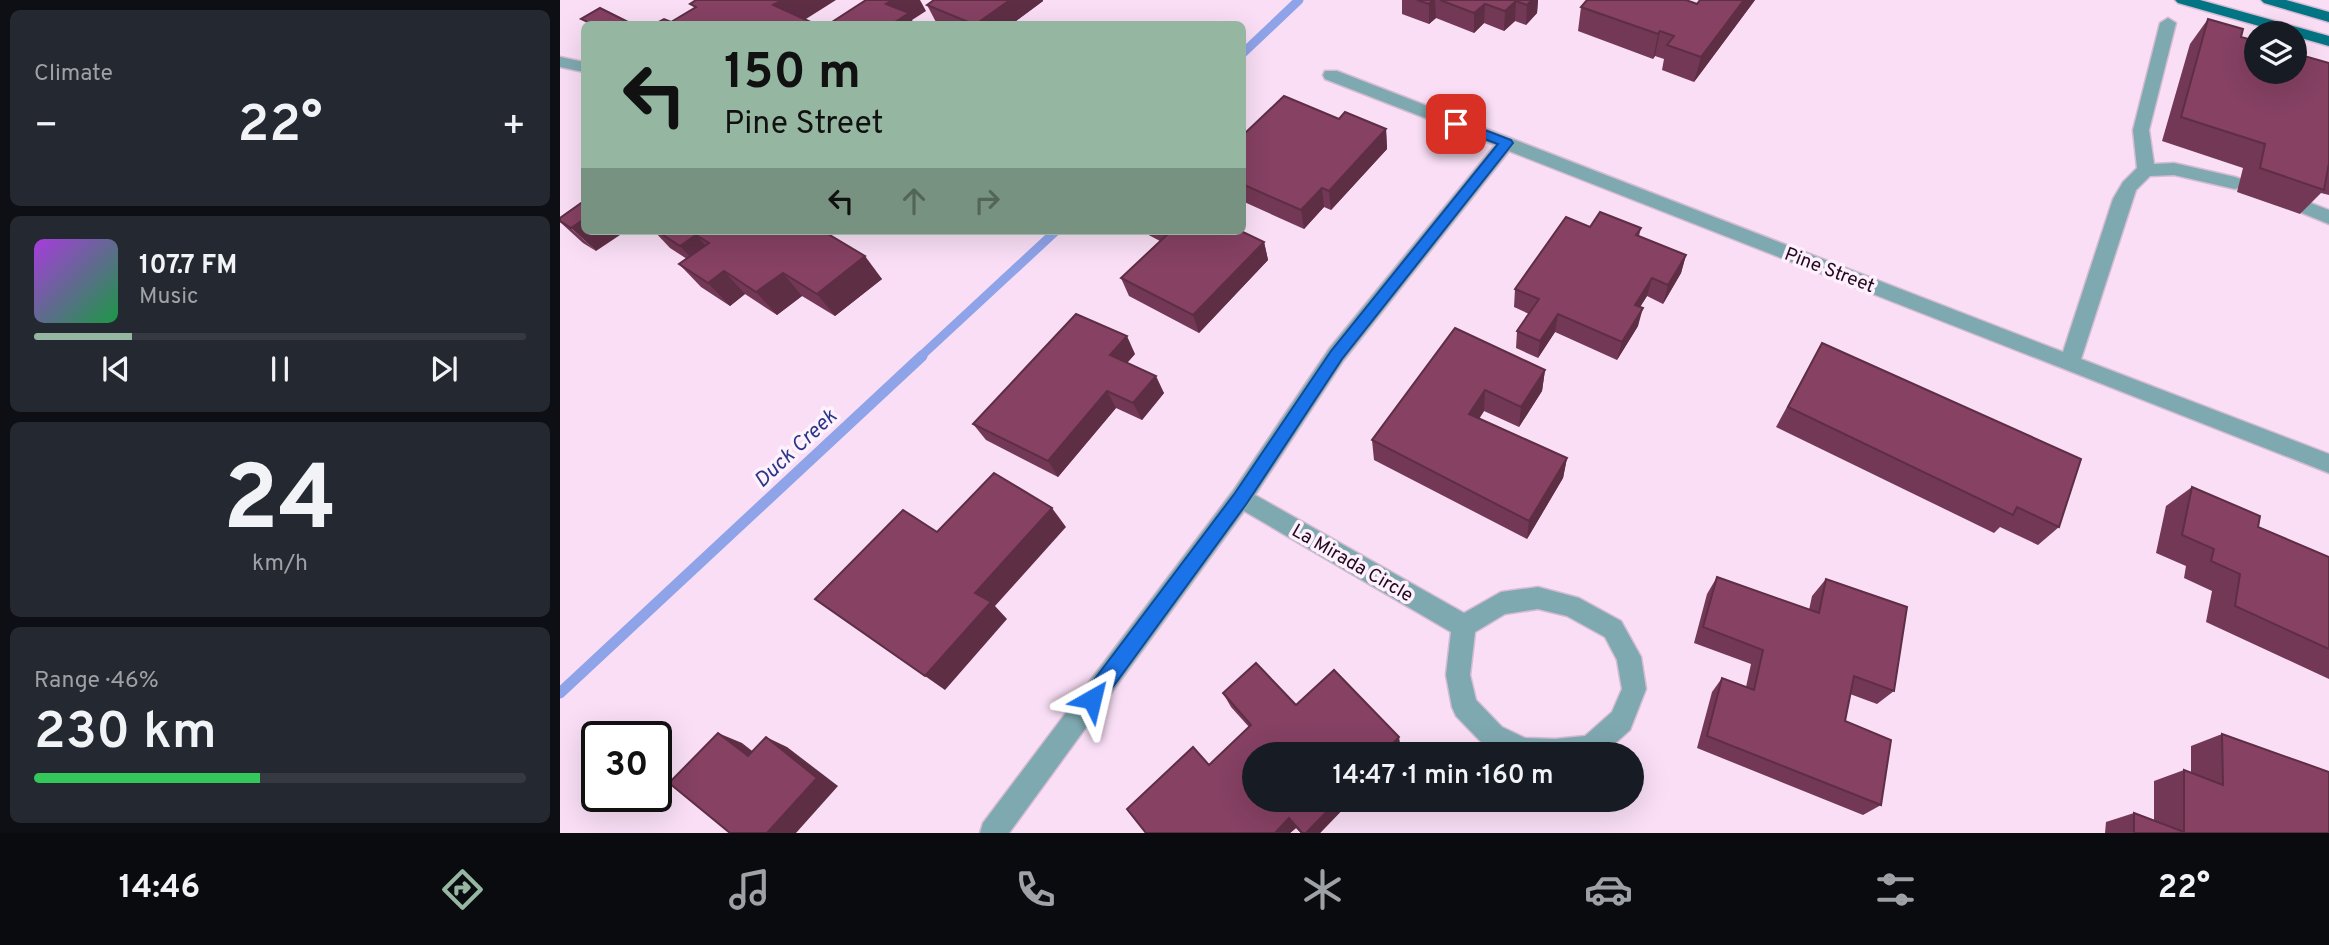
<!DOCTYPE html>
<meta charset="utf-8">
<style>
:root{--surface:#171b24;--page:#242831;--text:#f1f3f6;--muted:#9ea1a6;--line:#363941;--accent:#95b7a2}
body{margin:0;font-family:Overpass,sans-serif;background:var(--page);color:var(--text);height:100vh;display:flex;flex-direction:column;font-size:26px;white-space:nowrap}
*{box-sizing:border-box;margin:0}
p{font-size:23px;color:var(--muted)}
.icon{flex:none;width:38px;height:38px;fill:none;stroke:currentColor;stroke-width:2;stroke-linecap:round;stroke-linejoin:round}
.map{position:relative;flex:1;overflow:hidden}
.details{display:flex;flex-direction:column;gap:10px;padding:10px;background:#0d0f14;width:560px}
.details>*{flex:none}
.banner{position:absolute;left:21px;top:21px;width:665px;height:214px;border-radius:10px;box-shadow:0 7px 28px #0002;background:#95b7a2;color:#111;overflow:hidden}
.tools{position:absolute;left:1684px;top:21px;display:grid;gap:14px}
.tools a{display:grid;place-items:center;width:63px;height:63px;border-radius:50%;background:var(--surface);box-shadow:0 7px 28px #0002;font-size:35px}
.speed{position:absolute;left:21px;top:721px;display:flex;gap:14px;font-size:35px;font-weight:700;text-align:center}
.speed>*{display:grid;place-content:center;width:91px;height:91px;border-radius:50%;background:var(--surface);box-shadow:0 7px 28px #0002;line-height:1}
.speed .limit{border:4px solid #111;border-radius:10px;background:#fff;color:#111}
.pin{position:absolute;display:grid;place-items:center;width:60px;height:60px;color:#fff;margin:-30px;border-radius:14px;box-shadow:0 4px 10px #0006}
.me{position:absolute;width:77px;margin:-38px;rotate:37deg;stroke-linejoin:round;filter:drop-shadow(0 0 5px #0008)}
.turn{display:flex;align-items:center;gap:24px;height:147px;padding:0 28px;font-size:32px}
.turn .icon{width:91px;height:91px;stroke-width:2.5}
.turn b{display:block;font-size:49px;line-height:60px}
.lanes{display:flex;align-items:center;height:66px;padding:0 28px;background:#0003;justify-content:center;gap:35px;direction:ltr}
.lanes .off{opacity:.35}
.big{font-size:52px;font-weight:600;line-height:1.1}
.details .card{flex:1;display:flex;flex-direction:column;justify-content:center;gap:10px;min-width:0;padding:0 24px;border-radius:10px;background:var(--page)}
.details .dial{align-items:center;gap:0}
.dial b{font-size:91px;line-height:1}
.song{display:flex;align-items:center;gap:21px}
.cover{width:84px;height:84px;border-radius:10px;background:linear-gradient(135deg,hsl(280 70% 55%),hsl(140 70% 35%))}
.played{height:7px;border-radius:4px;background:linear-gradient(90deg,var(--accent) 20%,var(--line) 20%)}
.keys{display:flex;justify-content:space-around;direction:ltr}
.heat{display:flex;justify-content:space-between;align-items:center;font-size:38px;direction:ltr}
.charge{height:10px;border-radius:5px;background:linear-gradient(90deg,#34c759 46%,var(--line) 0)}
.trip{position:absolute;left:682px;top:742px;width:402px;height:70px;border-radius:35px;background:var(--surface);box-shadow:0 7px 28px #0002;font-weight:600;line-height:70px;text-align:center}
.tab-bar{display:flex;height:112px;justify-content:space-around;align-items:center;background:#090b0e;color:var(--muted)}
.tab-bar .icon{width:49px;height:49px}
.tab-bar .on{color:var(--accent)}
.tab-bar b{font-size:32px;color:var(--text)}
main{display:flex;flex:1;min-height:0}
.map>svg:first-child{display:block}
</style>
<main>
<section class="details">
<div class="card"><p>Climate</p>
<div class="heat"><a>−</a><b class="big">22°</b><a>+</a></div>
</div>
<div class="card">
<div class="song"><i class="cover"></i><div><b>107.7 FM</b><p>Music</p></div></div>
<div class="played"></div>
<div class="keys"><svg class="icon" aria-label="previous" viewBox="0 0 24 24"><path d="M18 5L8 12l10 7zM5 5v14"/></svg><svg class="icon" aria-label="pause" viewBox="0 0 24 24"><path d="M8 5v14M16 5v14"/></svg><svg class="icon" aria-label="next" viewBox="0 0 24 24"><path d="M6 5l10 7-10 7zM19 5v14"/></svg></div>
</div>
<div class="card dial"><b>24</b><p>km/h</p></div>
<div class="card"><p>Range · 46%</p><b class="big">230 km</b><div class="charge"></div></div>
</section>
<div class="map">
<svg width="1769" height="833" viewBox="0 0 1769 833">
<rect width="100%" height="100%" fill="#f9def5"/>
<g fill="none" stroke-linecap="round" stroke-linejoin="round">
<g stroke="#8ea3e8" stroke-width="9">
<polyline points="682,54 739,0"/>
<polyline points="360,357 496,231"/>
</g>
<polyline stroke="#8ea3e8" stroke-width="11" points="0,693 362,356"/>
<defs>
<g id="minor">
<path d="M 1608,18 L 1616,23 L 1589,130 L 1594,164 L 1614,163 L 1675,177 L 1681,179 L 1684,183 L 1681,187 L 1675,189 L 1614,175 L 1590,176 L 1576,190 L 1521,359 L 1769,454 L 1769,473 L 949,151 L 783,361 L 695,495 L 904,613 L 941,592 L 978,587 L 1019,598 L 1061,621 L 1081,657 L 1086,689 L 1070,730 L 1043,754 L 942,754 L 924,745 L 896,716 L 892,707 L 886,675 L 891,632 L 684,511 L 449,833 L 420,833 L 423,823 L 673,491 L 769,349 L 935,145 L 765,79 L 763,75 L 765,71 L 777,71 L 1503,352 L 1553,199 L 1563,182 L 1577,168 L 1573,130 L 1600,23 ZM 978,609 L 1007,616 L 1045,637 L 1057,660 L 1062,689 L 1052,712 L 1025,736 L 995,739 L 965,738 L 942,727 L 916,700 L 910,675 L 915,632 L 945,614 Z"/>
<polygon points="0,57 24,62 24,72 0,67"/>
<polygon points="1748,202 1769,210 1769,224 1742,213 1739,208 1742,203"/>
</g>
<g id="major">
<polygon points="1615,0 1640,0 1769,36 1769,46 1734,36 1734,33 1724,33 1618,3"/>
<polygon points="1701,0 1726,0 1769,12 1769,22 1704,3"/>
</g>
</defs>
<use href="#minor" stroke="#d6bcd3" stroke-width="3"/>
<use href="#major" stroke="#d6bcd3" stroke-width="3"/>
<use href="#minor" fill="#7fa9b1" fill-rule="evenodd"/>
<use href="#major" fill="#037483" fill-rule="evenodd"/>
</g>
<g fill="#733855">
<polygon points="374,0 483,0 483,1 452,24 377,24 367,5"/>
<polygon points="842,0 978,0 977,13 966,25 955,21 944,31 924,23 914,33 876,18 869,24 842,14"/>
<polygon points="1140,0 1195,0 1134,82 1102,70 1104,59 1095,56 1093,59 1018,31 1021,7 1137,4"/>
<polygon points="1648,19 1681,37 1769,63 1769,195 1761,193 1740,214 1677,192 1683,168 1602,141 1630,44"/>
<polygon points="779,119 826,129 827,149 771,210 764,207 744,229 682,201 682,136"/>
<polygon points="0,218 36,251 23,243 0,222"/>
<polygon points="1030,227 1081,228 1079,236 1126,255 1121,273 1103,304 1087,296 1080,307 1078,326 1057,360 995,332 978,358 956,348 957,331 969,314 954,307 955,289"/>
<polygon points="94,231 263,231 322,279 275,316 242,296 217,315 185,294 170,306 141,287 119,264 127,259 110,248"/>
<polygon points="581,231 681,231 704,242 708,260 639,333 569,296 561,278 600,241"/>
<polygon points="895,328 985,370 982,391 959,427 924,411 919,419 1007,458 1003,478 967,539 814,460 812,440"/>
<polygon points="1262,343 1499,527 1478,545 1440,527 1434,533 1216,427"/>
<polygon points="575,354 567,363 604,393 582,420 556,408 498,477 426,440 413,424"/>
<polygon points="1632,487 1698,527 1769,557 1769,679 1646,622 1652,591 1624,578 1626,566 1596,553 1606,506"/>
<polygon points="1157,577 1249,610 1252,596 1266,579 1334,691 1317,704 1290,694 1285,721 1321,805 1303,815 1137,748 1152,692 1162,678 1186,687 1191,664 1134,643 1147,594"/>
<polygon points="663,693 736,705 841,749 760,833 741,833 736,828 730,833 586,833 649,765 689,727 671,707"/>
<polygon points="1662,734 1769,833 1545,833 1546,822 1574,813 1594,820 1594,781 1624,770 1631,773 1631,746"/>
</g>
<g fill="#5e2e45">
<polygon points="222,0 276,0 238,24 213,5"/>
<polygon points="332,0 360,0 366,11 352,20 354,24 332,24 326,4"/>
<polygon points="450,0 483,0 483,1 452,24 416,24"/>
<polygon points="873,0 875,0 876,18 869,24 869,4"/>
<polygon points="966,0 978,0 977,13 966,25 967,5"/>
<polygon points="1184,0 1195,0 1134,82 1141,57"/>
<polygon points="956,1 955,21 944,31 945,11"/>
<polygon points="925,4 924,23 914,33 914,13"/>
<polygon points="1100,31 1095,56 1093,59 1098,34"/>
<polygon points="826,129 827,149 771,210 769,191"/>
<polygon points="762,188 764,207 744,229 741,210"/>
<polygon points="24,219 24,231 66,231 36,251 11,228"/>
<polygon points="136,235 157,258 142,269 120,246"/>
<polygon points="704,242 708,260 639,333 633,315"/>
<polygon points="1126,255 1121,273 1103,304 1108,285"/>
<polygon points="305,256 322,279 275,316 257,294"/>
<polygon points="164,271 185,294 170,306 148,283"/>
<polygon points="223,273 242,296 217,315 196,292"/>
<polygon points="1092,278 1087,296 1070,323 1075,305"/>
<polygon points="1083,308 1078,326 1057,360 1062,342"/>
<polygon points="998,314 995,332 978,358 980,341"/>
<polygon points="567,336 575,354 558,373 550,355"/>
<polygon points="985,370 982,391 959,427 961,407"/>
<polygon points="596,376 604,393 582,420 573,403"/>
<polygon points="925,390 924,411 908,435 909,414"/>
<polygon points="547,391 556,408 498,477 488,461"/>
<polygon points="1007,458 1003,478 967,539 969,521"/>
<polygon points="492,508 506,527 435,606 447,619 385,690 365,676 415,593"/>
<polygon points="158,733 182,743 210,765 188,756"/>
<polygon points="206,737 227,747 278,786 236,833 207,833"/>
<polygon points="839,737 841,749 836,754 823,754"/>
<polygon points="778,800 792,800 760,833 746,833"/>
<polygon points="729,818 736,828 730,833 715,833"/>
</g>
<g fill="#864163" stroke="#5e2e45" stroke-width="2">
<polygon points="136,0 222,0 213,5 255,24 95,24 104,19 111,22 136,7 130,4"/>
<polygon points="306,0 332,0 326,4 349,13 332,24 269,24"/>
<polygon points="374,0 450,0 416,24 413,24 367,5"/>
<polygon points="857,0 873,0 869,4"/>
<polygon points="880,0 972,0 967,5 956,1 945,11 925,4 914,13"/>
<polygon points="1027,0 1126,0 1137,4 1140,0 1184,0 1141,57 1107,45 1114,36 1100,31 1098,34 1021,7"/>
<polygon points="40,8 72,24 32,24 21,19"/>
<polygon points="1648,19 1683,29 1681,37 1696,41 1696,72 1734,72 1734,53 1769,63 1769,163 1764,190 1700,168 1705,144 1621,117"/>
<polygon points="724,96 779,119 785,112 826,129 769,191 762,188 741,210 682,184 682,136"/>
<polygon points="24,201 24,219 11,228 0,221 0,218"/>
<polygon points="1040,212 1081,228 1076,235 1126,255 1108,285 1092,278 1075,305 1083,308 1062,342 998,314 980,341 957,331 979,299 955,289 1006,217 1030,227"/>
<polygon points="97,231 263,231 305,256 257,294 223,273 196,292 164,271 148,283 119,264 149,243 136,235 120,246"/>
<polygon points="611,231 681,231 704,242 633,315 561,278"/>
<polygon points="516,314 567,336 550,355 596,376 573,403 547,391 488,461 413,424"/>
<polygon points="895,328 985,370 961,407 925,390 909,414 1007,458 969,521 812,440"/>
<polygon points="1262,343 1521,459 1499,527 1457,507 1453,515 1228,407"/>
<polygon points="434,473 492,508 415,593 431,602 365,676 255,599 343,510 377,532"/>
<polygon points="1632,487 1700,516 1698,527 1769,557 1769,649 1675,606 1680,574 1651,561 1654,549 1622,535"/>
<polygon points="1157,577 1259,613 1266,579 1347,607 1334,691 1294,676 1285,721 1331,740 1321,805 1147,736 1162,678 1194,690 1203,650 1143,627"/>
<polygon points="696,663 736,705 774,670 839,737 823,754 695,754 695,800 778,800 746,833 742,833 729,818 715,833 586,833 567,809 633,747 649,765 691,725 663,693"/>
<polygon points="158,733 188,756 206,737 257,778 207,833 170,833 109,783"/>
<polygon points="1662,734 1769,772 1769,833 1574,833 1574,813 1624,832 1624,770 1663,785"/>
</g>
<polygon fill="#1a73e8" stroke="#114b97" stroke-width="2" points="896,119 951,140 953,143 782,359 687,503 539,706 532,708 525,706 523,699 525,692 675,493 771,351 938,144 892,127 892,121"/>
<g text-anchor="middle" stroke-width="7" stroke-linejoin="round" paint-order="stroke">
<g font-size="19" fill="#210a1f" stroke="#fef0fc">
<text transform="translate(1270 269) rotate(21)" y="7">Pine Street</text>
<text transform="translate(793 562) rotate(30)" y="7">La Mirada Circle</text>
</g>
<g font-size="21" font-style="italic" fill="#283786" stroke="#fef0fc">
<text transform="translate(235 448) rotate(-43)" y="7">Duck Creek</text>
</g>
</g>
</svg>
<div class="tools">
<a><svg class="icon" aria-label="layers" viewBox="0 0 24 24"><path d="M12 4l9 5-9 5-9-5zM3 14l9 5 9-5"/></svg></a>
</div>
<div class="speed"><div class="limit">30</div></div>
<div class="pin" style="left:896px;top:124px;background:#d93025"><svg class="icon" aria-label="arrive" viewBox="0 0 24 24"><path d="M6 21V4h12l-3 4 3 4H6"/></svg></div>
<svg class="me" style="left:532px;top:699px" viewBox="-20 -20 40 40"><path d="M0-17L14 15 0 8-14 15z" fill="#1a73e8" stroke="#fff" stroke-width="4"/></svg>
<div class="trip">14:47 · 1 min · 160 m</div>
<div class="banner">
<div class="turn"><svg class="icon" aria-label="left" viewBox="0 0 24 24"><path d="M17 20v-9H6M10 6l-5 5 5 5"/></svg><div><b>150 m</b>Pine Street</div></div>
<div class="lanes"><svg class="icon" aria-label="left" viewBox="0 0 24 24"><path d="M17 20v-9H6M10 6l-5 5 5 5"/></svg><svg class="icon off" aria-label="ahead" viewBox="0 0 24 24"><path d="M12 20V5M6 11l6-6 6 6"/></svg><svg class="icon off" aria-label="right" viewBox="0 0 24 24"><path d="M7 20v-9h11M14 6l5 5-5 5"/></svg></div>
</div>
</div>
</main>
<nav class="tab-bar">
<b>14:46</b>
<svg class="icon on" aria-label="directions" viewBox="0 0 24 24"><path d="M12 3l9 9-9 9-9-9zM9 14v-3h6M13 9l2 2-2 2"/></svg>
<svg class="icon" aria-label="music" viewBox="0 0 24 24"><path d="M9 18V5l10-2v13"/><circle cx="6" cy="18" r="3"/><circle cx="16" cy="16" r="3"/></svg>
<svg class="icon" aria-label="phone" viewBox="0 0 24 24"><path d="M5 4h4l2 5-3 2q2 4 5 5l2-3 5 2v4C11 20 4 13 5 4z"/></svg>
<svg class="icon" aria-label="climate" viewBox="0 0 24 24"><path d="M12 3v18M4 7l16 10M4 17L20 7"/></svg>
<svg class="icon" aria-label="car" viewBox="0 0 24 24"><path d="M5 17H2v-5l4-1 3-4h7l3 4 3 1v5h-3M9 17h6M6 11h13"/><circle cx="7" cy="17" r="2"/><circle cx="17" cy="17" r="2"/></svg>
<svg class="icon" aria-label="filters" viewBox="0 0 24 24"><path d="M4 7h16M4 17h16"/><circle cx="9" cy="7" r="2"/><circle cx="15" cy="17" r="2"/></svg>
<b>22°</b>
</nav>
